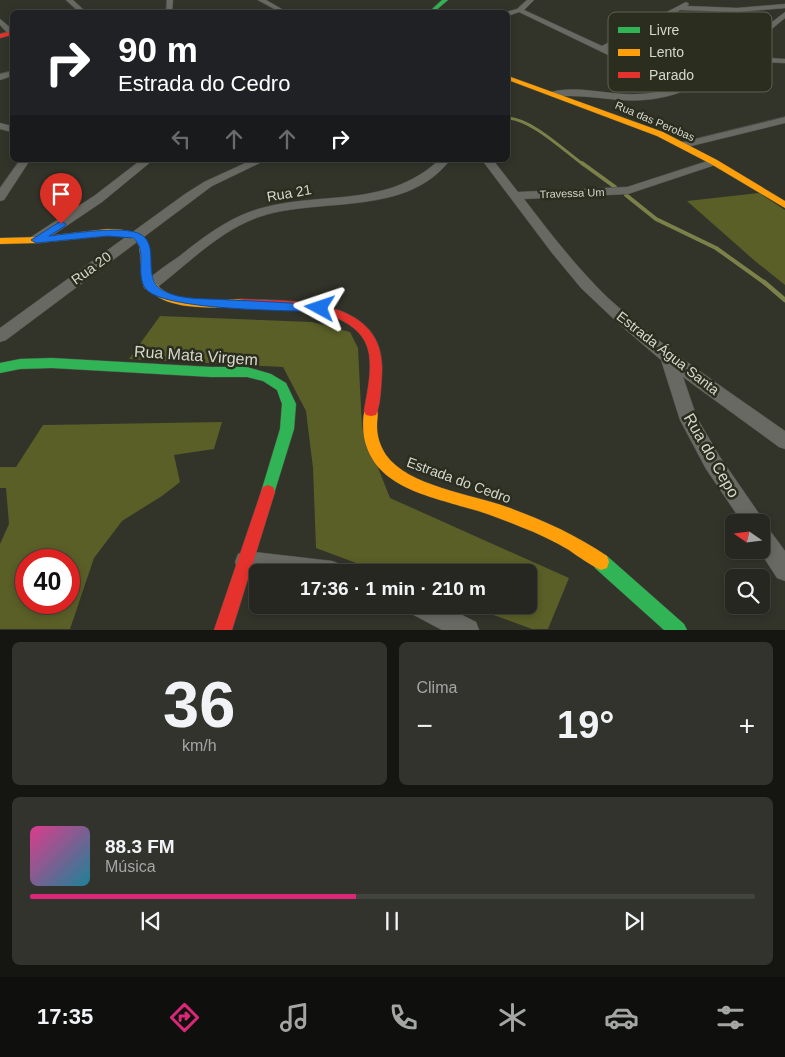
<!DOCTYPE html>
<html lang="pt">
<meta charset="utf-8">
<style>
:root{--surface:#262720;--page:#32332d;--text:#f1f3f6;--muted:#a4a5a5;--line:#42443e;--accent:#db2777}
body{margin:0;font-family:Helvetica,sans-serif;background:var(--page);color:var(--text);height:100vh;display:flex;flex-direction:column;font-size:19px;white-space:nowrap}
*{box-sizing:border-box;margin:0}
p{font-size:16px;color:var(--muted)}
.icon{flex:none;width:28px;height:28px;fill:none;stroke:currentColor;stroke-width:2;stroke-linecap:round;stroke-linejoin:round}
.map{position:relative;height:630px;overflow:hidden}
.side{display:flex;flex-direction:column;gap:12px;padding:12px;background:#151512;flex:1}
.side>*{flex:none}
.top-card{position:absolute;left:10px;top:10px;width:500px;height:152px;border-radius:8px;box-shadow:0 2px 8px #0003,0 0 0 1px var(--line);background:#202124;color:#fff;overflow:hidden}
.needle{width:32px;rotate:284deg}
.buttons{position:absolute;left:725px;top:514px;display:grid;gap:10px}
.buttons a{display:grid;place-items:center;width:45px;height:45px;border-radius:8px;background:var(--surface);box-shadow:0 2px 8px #0003,0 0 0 1px var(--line);font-size:25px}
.speed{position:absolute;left:15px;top:549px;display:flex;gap:10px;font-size:25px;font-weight:700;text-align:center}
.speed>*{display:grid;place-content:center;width:65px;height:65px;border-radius:50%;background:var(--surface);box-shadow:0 2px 8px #0003,0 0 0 1px var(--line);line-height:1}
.speed .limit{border:8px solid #d22;background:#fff;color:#111}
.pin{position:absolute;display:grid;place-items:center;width:42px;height:42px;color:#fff;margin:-51px -21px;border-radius:50% 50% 50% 0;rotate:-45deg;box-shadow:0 0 5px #0007}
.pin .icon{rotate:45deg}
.me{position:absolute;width:55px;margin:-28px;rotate:275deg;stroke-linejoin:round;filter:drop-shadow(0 0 4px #0008)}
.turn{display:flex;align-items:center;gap:18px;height:105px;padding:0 25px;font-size:22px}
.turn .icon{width:65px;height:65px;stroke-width:2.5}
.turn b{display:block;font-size:35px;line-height:42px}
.lanes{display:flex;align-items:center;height:48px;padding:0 25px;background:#0003;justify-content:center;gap:25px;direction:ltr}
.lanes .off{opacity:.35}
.big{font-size:38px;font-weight:600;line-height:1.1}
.side .card{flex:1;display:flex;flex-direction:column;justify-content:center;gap:8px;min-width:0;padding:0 18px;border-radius:8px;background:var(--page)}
.side .dial{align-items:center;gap:0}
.dial b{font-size:65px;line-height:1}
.song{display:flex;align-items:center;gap:15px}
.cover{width:60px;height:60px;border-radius:8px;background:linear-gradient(135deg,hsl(330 70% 55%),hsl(190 70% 35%))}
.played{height:5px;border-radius:2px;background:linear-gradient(90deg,var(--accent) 45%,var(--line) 45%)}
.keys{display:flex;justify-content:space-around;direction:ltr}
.heat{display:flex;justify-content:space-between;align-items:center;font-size:28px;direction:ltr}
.side .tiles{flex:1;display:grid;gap:12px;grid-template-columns:1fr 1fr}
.card:last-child{grid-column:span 2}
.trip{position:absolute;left:249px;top:564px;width:288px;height:50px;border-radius:8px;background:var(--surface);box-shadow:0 2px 8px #0003,0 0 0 1px var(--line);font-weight:600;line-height:50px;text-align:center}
.tab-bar{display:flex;height:80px;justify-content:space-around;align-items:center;background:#0f100d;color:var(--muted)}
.tab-bar .icon{width:35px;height:35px}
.tab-bar .selected{color:var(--accent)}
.tab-bar b{font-size:22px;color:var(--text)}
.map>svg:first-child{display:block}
</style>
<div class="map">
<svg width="785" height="630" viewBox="0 0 785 630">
<rect width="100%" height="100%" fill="#32342a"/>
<g fill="#5a5e27" fill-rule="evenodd">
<polygon points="759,193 785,210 785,285 755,261 687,201"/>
<polygon points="160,316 312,322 350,332 358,348 362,427 390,498 569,578 548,629 532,629 466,605 528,605 528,572 380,572 316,548 313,468 306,411 283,367 129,359"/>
<path d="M 222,422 L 214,449 L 174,455 L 180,482 L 162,496 L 122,521 L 94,558 L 70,629 L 0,629 L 0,544 L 9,524 L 6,488 L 0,488 L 0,467 L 16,467 L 43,425 ZM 26,560 L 69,560 L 69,602 L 26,602 Z"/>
</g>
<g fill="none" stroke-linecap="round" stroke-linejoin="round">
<path stroke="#7c8149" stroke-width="3" d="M 508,118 C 533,120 563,150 584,165"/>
<g stroke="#7c8149" stroke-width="4">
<polyline points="582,163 615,187"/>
<polyline points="626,195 656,219 716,248 765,283"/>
</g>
<polyline stroke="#7c8149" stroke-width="4.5" points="764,282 785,300"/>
<defs>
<g id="street">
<polygon points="66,0 73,0 86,12 79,12"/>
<polygon points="167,0 173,0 172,12 166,12"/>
<polygon points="258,0 266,0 287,12 280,12"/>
<path d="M 527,0 L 534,0 L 524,10 L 602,46 L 686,2 L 689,4 L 687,6 L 737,8 L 785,4 L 785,8 L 737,12 L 680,10 L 608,49 L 635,61 L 654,66 L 674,66 L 709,58 L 729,56 L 785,12 L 785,18 L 739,56 L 785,59 L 785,63 L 733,61 C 698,89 666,103 620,100 C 597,98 576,94 554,97 L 551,96 L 551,92 C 571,87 591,91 612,93 C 654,98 689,88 722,61 L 709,62 L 674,72 L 654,72 L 629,65 L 519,12 L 508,16 L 508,12 L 506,12 L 517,9 Z"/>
<polygon points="0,19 12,29 12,35 9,35 0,25"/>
<polygon points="12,71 12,76 0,80 0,74"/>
<polygon points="785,117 785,123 683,148 678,145 679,143"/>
<polygon points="0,123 12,126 12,132 0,129"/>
<path d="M 714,159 L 719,162 L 718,164 L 628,194 L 524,199 C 550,233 577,268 608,298 C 663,348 724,388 785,431 L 785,449 L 779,447 L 683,377 L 697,418 L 720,457 L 760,515 L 763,522 L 762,525 L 768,528 L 785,551 L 785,581 L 777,578 L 759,550 L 761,550 L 761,522 L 742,522 L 706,469 L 680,420 L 661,360 L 618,323 L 581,288 L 552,253 L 482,160 L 493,160 L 518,192 L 627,187 Z"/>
<polygon points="20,160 30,160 4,200 0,201 0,188"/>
<polygon points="141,160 153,160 102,202 41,243 31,243 29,240 31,237 94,196"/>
<polygon points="252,160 266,160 212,186 6,340 0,342 0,328 185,194 204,182"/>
<path d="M 439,160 L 450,160 C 406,217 322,197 262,216 C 221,229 188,264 155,289 L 145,289 L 143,286 C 150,275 170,263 181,255 C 202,238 226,220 252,211 C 317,189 384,211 439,160 Z"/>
<polygon points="246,551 332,561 340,564 343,572 246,573 238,570 235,562 238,554"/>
<polygon points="407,605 442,605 476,622 479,630 442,630 410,613"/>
</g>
<g id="fast">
<polygon points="442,0 448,0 434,12 429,12"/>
<polygon points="52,358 211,367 247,367 271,374 286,383 296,404 294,429 273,497 268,499 263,497 261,492 280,429 282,404 277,390 263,381 247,377 211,377 52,368 20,369 0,373 0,363 20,359"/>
<polygon points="601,554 607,556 684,624 687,630 664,630 595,568 593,562 595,556"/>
</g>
<g id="slow">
<polygon points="508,76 663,132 717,160 785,201 785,208 711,164 657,136 508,80"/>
<path d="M 107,229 C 175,229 133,270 163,290 C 184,305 218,300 242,299 L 248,303 L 242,307 C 214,307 155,313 144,280 C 140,269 141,257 139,246 L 136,241 L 130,237 L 116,235 L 38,243 L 0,244 L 0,238 L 38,237 Z"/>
<path d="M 371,406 L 376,407 C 379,413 377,419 377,426 C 377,436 380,446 386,455 C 408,486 471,494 507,507 C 543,520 576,535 607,556 L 609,562 L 607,568 L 601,570 C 590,565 579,557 569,550 C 554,541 537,533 521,527 C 502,519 483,512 464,507 C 424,495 373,485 364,437 C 363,428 362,416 366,407 Z"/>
</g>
<g id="jam">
<polygon points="387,10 422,10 425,12 385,12"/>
<polygon points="12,31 12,35 0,38 0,34"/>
<path d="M 242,299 C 294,301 386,297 382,373 C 381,386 381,404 376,415 L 371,416 L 366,415 L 364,411 C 367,392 372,373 369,354 C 364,319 316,309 288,308 C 272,307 253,310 238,306 L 236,303 L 238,300 Z"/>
<polygon points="268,485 273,487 275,492 232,630 214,630 261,492 263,487"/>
</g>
</defs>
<use href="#street" stroke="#4f5048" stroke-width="1"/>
<use href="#fast" stroke="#4f5048" stroke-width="1"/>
<use href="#slow" stroke="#4f5048" stroke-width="1"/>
<use href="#jam" stroke="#4f5048" stroke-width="1"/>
<use href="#street" fill="#686963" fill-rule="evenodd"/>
<use href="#fast" fill="#30b455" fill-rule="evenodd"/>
<use href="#slow" fill="#ff9f0a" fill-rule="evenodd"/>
<use href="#jam" fill="#e5322d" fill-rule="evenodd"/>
</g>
<path fill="#1a73e8" stroke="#114b97" d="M 61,221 L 66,224 L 65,226 L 49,236 C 68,234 124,225 140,234 C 161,245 141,278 162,290 C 181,301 208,298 229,300 C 259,301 290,303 320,305 L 326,308 L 320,312 C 289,310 161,311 145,288 C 135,273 148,249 133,238 L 107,236 L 36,243 L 31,240 Z"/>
<g text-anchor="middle" stroke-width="5" stroke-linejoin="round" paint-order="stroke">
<g font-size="11" fill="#d6d8ce" stroke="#2b2d1e">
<text transform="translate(655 121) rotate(23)" y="4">Rua das Perobas</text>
<text transform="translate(572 193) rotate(-2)" y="4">Travessa Um</text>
</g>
<g font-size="14" fill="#d6d8ce" stroke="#2b2d1e">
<text transform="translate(289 193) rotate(-10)" y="5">Rua 21</text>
<text transform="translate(91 268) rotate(-36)" y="5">Rua 20</text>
<text transform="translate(668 353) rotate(38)" y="5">Estrada Água Santa</text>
<text transform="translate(459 480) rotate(20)" y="5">Estrada do Cedro</text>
</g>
<g font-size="16" fill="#d6d8ce" stroke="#2b2d1e">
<text transform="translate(196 355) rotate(4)" y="6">Rua Mata Virgem</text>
<text transform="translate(712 455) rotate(60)" y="6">Rua do Cepo</text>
</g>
</g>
<rect x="608" y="12" width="164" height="80" rx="8" fill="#2b2d1e" stroke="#5e6053" stroke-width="1"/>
<rect x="618" y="27" width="22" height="6" fill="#30b455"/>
<rect x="618" y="49" width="22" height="7" fill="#ff9f0a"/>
<rect x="618" y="72" width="22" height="6" fill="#e5322d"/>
<g font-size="14" fill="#d6d8ce">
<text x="649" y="35">Livre</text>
<text x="649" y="57">Lento</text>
<text x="649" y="80">Parado</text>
</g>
</svg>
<div class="buttons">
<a><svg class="needle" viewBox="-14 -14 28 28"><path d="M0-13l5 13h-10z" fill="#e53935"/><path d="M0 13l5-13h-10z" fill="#a4a5a5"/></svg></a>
<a><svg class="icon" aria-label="search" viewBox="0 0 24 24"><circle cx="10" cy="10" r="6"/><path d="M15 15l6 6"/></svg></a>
</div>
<div class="speed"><div class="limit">40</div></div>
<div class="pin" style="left:61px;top:224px;background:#d93025"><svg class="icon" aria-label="arrive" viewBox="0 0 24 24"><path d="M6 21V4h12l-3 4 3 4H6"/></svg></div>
<svg class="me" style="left:320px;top:308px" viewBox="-20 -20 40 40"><path d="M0-17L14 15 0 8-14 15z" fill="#1a73e8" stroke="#fff" stroke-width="4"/></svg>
<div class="trip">17:36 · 1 min · 210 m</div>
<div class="top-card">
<div class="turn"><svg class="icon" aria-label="right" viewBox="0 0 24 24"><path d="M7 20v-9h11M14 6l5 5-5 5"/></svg><div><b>90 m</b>Estrada do Cedro</div></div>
<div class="lanes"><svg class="icon off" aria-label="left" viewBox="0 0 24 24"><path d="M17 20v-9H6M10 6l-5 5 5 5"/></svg><svg class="icon off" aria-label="ahead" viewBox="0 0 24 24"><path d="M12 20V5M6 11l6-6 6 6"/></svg><svg class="icon off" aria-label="ahead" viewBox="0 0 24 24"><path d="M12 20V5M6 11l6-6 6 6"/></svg><svg class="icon" aria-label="right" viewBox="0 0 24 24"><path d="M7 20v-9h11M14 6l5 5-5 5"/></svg></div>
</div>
</div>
<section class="side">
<div class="tiles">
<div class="card dial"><b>36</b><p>km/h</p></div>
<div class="card"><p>Clima</p>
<div class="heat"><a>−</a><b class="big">19°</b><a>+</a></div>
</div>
<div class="card">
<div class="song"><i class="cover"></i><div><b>88.3 FM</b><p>Música</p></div></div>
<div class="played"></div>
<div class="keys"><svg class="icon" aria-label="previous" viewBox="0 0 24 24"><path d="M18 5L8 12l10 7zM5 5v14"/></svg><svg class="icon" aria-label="pause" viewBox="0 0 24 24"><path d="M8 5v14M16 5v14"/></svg><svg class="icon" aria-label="next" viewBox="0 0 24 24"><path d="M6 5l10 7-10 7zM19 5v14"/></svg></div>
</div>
</div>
</section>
<nav class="tab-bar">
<b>17:35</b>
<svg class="icon selected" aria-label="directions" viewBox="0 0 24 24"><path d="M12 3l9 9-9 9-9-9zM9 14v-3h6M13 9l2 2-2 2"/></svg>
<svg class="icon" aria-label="music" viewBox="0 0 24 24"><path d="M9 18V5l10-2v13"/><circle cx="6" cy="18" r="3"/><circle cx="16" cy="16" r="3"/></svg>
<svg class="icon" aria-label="phone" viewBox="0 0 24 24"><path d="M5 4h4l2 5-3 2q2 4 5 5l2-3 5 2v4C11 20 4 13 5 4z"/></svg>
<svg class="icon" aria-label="climate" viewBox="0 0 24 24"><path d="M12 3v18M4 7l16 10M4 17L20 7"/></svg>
<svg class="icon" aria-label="car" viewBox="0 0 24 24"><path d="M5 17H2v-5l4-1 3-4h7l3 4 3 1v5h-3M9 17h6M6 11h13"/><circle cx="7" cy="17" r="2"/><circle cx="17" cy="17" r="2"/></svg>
<svg class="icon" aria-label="filters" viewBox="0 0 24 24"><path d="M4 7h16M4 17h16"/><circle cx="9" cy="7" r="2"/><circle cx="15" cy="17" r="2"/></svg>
</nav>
